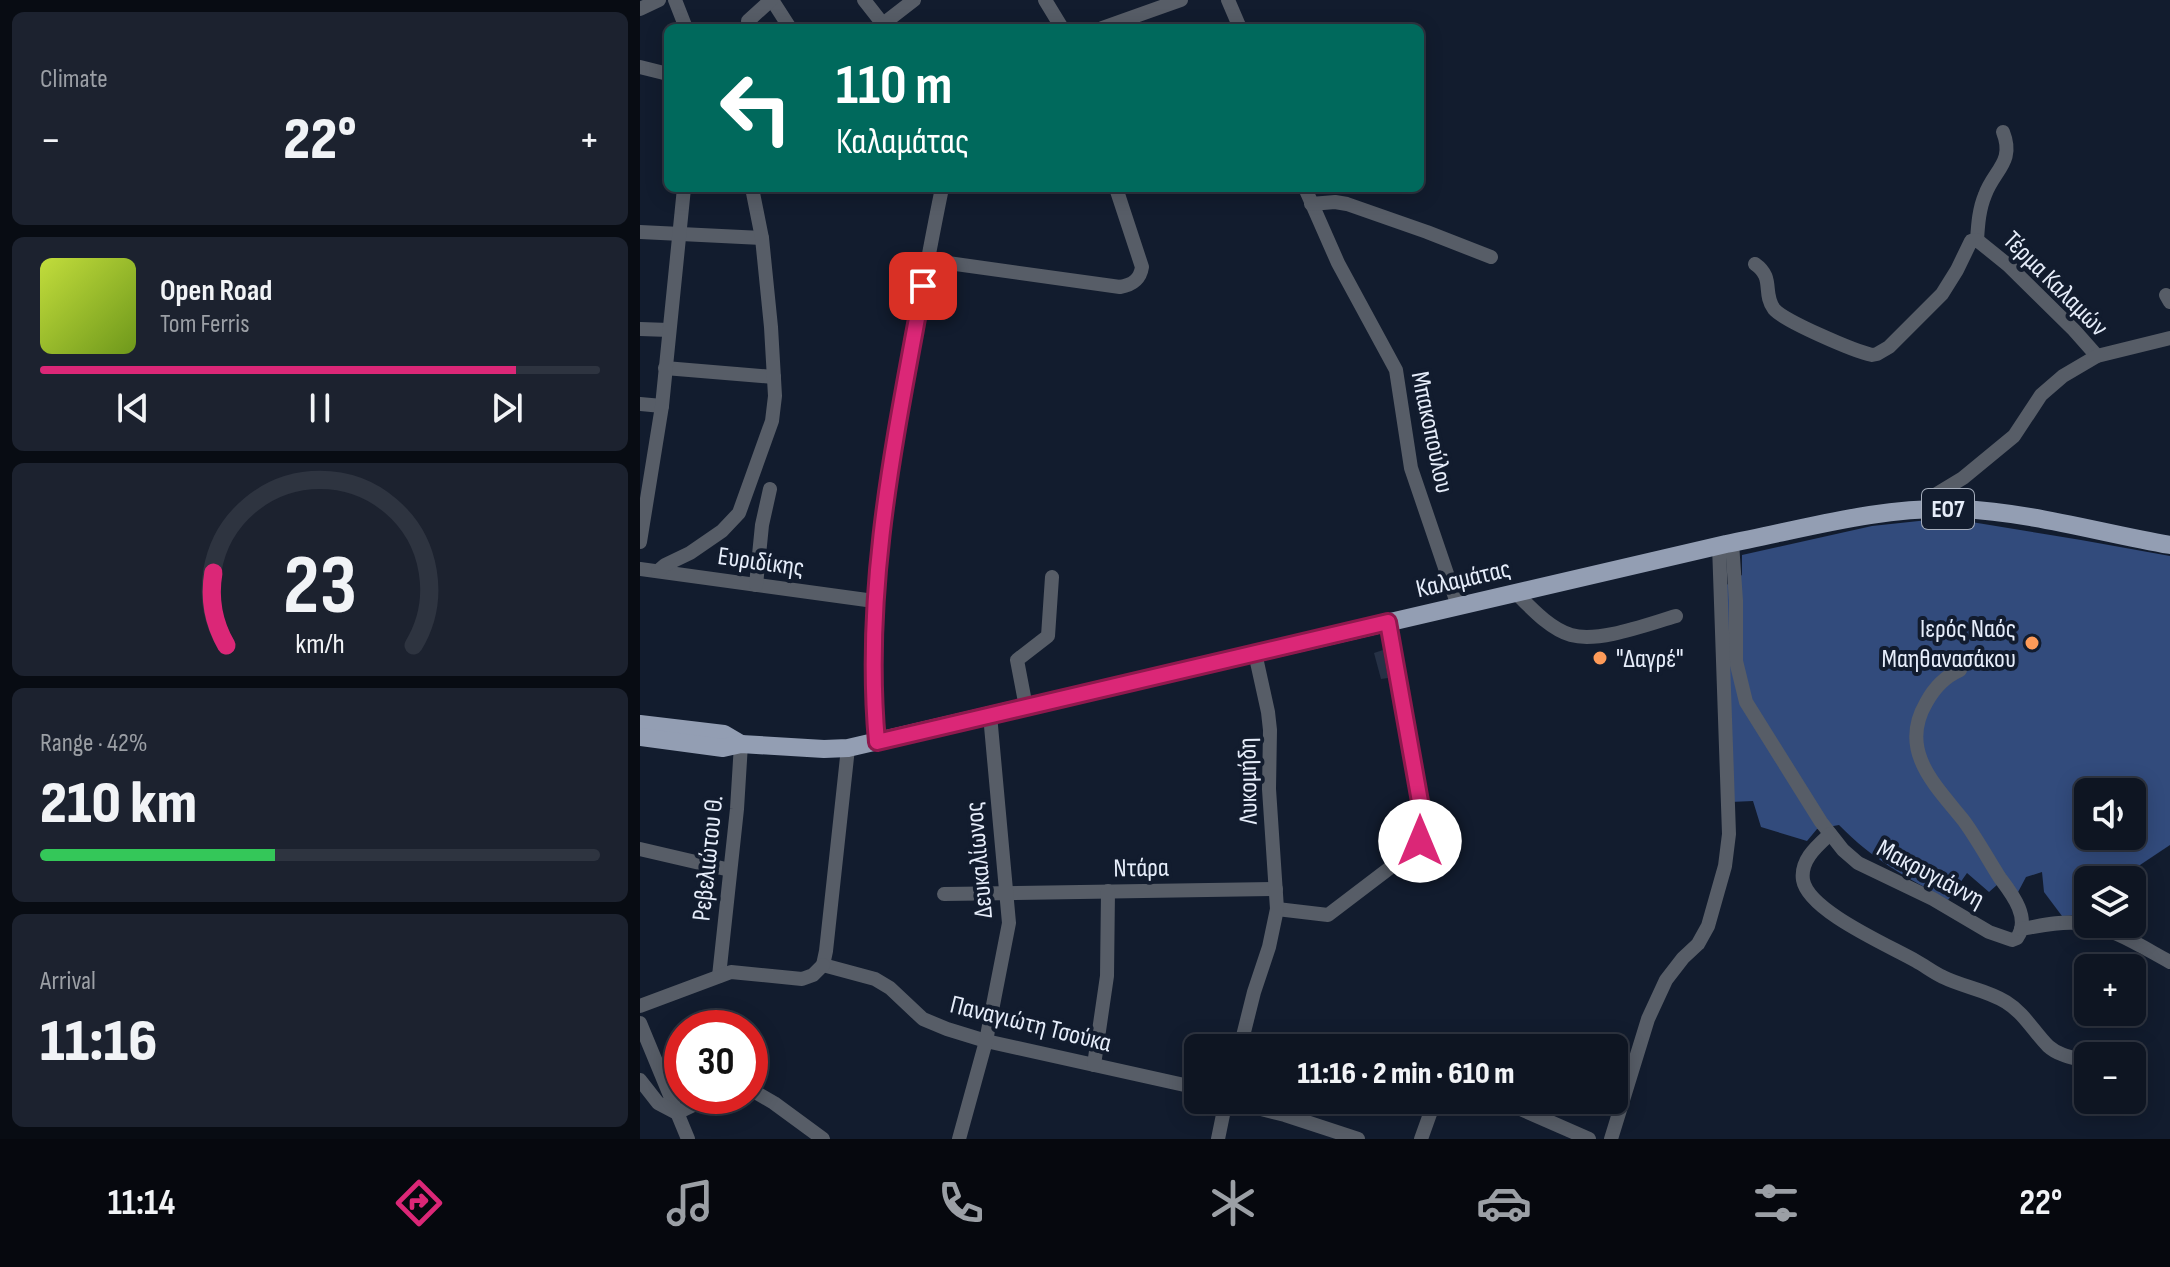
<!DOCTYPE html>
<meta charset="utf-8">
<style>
:root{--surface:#0e1522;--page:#1c222f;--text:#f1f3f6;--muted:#9b9fa5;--line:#2e3440;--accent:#db2777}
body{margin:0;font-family:"Sofia Sans Condensed",sans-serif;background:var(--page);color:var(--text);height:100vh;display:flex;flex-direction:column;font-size:30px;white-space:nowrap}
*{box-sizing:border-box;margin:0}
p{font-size:26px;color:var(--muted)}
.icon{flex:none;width:44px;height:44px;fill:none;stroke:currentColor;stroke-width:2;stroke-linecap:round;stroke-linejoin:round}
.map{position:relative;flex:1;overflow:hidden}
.details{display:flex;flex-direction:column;gap:12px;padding:12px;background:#080c13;width:640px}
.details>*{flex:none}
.hud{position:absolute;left:24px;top:24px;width:760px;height:168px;border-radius:12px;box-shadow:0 4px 20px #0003,0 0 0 2px var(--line);background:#00695c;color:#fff;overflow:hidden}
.tools{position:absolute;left:1434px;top:778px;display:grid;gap:16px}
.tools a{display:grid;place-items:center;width:72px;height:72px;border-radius:12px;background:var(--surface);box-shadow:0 4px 20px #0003,0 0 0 2px var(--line);font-size:40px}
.speed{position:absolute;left:24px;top:1010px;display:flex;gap:16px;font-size:40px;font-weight:700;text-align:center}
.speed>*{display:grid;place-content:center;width:104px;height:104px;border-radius:50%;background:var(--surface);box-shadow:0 4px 20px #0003,0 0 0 2px var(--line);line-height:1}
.speed .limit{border:12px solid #d22;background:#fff;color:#111}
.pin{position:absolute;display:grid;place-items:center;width:68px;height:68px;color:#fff;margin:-34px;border-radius:16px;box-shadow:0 4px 12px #0006}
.me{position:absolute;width:88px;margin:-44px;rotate:0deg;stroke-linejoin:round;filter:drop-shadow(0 0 6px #0008)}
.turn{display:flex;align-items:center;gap:28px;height:168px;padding:0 40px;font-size:36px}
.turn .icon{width:104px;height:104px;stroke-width:2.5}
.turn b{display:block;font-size:56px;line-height:68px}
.big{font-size:60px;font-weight:800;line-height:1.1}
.details .card{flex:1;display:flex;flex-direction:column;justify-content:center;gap:12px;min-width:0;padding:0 28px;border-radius:12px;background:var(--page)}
.details .dial{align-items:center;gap:0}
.dial svg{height:208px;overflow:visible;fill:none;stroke:var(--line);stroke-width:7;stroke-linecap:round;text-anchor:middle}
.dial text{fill:var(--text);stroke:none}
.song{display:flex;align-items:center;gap:24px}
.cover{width:96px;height:96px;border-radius:12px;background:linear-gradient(135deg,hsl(70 70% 55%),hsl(80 70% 35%))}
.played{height:8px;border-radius:4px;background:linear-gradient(90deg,var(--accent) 85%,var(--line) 85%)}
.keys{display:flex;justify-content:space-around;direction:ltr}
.heat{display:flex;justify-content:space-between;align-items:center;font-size:44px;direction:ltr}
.charge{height:12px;border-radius:6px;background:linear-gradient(90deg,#34c759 42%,var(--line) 0)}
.trip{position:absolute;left:544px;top:1034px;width:444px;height:80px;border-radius:12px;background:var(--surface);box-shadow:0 4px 20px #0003,0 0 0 2px var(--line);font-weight:800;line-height:80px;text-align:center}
.dock{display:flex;height:128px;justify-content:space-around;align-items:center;background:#06080e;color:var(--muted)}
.dock .icon{width:56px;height:56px}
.dock .on{color:var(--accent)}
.dock b{font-size:36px;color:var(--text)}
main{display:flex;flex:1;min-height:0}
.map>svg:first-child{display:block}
</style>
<main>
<section class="details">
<div class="card"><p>Climate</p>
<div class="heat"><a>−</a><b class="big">22°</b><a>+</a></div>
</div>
<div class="card">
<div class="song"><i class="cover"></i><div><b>Open Road</b><p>Tom Ferris</p></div></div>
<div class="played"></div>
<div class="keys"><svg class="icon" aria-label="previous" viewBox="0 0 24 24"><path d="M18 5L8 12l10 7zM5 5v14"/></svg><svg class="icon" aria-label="pause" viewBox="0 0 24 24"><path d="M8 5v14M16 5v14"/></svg><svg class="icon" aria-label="next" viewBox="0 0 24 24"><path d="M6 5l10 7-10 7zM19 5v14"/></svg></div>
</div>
<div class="card dial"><svg viewBox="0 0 100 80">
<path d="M14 69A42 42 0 1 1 86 69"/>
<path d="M14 69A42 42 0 0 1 9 41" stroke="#db2777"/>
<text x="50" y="56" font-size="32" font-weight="700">23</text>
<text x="50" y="72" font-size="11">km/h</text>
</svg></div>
<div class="card"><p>Range · 42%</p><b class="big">210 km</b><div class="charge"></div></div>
<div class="card"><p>Arrival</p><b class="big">11:16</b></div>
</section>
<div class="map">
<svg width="1530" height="1139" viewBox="0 0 1530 1139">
<rect width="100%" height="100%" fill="#121c2e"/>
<path fill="#324b7c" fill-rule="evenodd" d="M 1307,518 L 1441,540 L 1530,556 L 1530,845 L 1494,869 L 1498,903 L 1492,908 L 1492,880 L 1448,880 L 1448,918 L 1441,915 L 1422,916 L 1404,892 L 1402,872 L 1386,877 L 1377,894 L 1366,877 L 1349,892 L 1327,873 L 1308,900 C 1266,877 1233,860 1199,825 L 1177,829 L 1167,841 L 1121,827 L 1113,801 L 1090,802 L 1085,586 L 1102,575 L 1102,555 L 1232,526 ZM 1448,792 L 1492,792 L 1492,836 L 1448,836 Z"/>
<polygon fill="#263145" points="743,650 748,678 741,679 734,653"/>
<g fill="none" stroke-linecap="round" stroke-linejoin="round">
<g stroke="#575d67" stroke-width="14">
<polyline points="35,0 46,28"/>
<polyline points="132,0 150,28"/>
<polyline points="224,0 246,28"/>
<polyline points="405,0 422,28"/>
<polyline points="588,0 600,28"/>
<polyline points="0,9 19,0"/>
<polyline points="108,21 131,0"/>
<polyline points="243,24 274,0"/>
<polyline points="462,28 541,0"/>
<polyline points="0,67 28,74"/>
<polyline points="665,188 698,263 756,370 771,468 818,606"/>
<polyline points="671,204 695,202 707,204 787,232 851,257"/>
<polyline points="0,232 122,238"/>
<path d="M 1337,240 C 1338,225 1339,209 1345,195 C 1354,170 1375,162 1363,132"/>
<path d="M 287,260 L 480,287 C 492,285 500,280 502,267 L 476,188"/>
<path d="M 1115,264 C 1135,278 1122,293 1134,309 C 1144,321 1214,351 1232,355 L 1237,354 L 1249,347 L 1302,294 L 1317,270 L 1331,241 L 1337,240 L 1368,265 L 1434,330 L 1457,356"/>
<polyline points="1526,295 1530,302"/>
<polyline points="0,329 29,330"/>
<polyline points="25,368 134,377"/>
<polyline points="0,404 22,406"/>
<polyline points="1285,509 1288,503 1295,495 1323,478 1374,436 1401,395 1423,376 1457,356 1530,338"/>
<polyline points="0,542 22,406 44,188"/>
<path d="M 1092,543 L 1096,601 L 1096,661 L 1106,702 L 1181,822 L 1203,850 L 1218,863 L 1293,899 L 1349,932 L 1372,940 L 1377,938 C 1391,918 1372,894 1360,878 C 1348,859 1337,839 1324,821 C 1296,786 1258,751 1286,703 C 1294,688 1304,677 1320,670"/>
<polyline points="0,569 234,601"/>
<polyline points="18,571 25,565 50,553 82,531 99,513 132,421 135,396 131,327 122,238 112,188"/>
<polyline points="116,585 122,525 130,489"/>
<path d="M 876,593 C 891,608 910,629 931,635 C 959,643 1008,624 1036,616"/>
<polyline points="386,707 377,660 408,636 412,577"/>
<path d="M 237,742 C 225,621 243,510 264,391 C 276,323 288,256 302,188"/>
<path d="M 1190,834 C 1177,846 1160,860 1163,880 C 1168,911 1250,946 1276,961 C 1285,966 1294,973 1303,977 C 1323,987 1347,990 1366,1002 C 1384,1013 1394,1032 1408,1046 C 1419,1056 1435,1058 1448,1062"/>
<polyline points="0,849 90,870"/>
<polyline points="304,894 636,889"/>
<polyline points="637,909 688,915 776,848 780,841 784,824 748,622"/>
<path d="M 1381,929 C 1400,926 1419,921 1438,923 C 1471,926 1502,947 1530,962"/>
<polyline points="183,965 235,979 250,988 283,1019 307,1029 346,1041 558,1088"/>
<polyline points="183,965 186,951 208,748"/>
<polyline points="79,976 97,809 101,744"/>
<polyline points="0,1006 91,972 162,979 173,975 183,965"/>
<polyline points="0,1023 48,1139"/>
<polyline points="600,1048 614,992 629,947 637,909 629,789 630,730 628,712 615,653"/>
<polyline points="454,1065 467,976 468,891"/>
<polyline points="0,1080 18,1103 37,1113 72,1096"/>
<polyline points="110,1089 134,1103 183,1139"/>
<polyline points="860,1100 949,1139"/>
<polyline points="319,1139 346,1041 369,923 350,715"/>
<polyline points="578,1139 586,1100 645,1115 718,1139"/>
<polyline points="781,1139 795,1100"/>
<polyline points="971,1139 1008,1019 1026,980 1043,958 1058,944 1068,926 1085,866 1089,834 1079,545"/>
</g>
<g stroke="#939eb3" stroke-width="18">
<polyline points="0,724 84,734 101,744"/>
<path d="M 0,737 L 83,748 L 101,744 L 184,749 L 208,748 L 1086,544 C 1164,529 1240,506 1320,509 C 1390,512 1461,533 1530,545"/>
</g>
</g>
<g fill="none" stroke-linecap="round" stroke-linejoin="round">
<defs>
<path id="route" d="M 283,286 C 255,439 223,586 237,742 L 748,622 L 784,824 L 780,841"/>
</defs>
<use href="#route" stroke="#8e194d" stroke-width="20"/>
<use href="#route" stroke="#db2777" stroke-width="14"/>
</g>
<g fill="#fe9b59" stroke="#121c2e" stroke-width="3">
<circle cx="1392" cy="643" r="8"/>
<circle cx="960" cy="658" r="8"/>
</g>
<g text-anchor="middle" stroke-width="8" stroke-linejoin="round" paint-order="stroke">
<rect fill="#121c2e" stroke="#a6aebd" stroke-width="2" x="1282" y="489" width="52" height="40" rx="6"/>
<g font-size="24" font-weight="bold" fill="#e6edfa">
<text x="1308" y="517">ΕΟ7</text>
</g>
<g font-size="26" fill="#e6edfa" stroke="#121c2e">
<text transform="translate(1416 283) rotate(45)" y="9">Τέρμα Καλαμών</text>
<text transform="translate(793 432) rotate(78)" y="9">Μπακοπούλου</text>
<text transform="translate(121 561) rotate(8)" y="9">Ευριδίκης</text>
<text transform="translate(823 578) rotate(-13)" y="9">Καλαμάτας</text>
<text transform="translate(607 781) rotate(-91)" y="9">Λυκομήδη</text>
<text transform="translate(67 858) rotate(-84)" y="9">Ρεβελιώτου Θ.</text>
<text transform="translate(338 860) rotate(-95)" y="9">Δευκαλίωνος</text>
<text transform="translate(501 867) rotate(-1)" y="9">Ντάρα</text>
<text transform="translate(1291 873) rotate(28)" y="9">Μακρυγιάννη</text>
<text transform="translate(391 1023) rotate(14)" y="9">Παναγιώτη Τσούκα</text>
</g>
<g font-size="26" fill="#e6edfa" stroke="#121c2e" text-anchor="end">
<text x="1376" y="637">Ιερός Ναός<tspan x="1376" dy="30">Μαηθανασάκου</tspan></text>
<text x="976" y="667" text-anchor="start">"Δαγρέ"</text>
</g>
</g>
</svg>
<div class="tools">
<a><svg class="icon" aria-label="sound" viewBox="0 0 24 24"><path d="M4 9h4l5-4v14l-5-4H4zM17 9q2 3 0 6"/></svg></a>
<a><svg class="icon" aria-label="layers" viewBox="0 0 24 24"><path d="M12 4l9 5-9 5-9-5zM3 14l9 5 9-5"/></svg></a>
<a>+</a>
<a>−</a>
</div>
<div class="speed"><div class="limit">30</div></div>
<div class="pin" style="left:283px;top:286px;background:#d93025"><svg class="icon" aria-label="arrive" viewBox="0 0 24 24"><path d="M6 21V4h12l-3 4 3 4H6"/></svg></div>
<svg class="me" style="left:780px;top:841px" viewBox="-20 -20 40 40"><circle r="19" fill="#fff"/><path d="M0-13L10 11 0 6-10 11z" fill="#db2777"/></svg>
<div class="trip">11:16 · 2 min · 610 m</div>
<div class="hud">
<div class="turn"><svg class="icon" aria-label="left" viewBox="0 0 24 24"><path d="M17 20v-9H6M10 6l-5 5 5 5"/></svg><div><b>110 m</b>Καλαμάτας</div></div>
</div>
</div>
</main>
<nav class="dock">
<b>11:14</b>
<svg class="icon on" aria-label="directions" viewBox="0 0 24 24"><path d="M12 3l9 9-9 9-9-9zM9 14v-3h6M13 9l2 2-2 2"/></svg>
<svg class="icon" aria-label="music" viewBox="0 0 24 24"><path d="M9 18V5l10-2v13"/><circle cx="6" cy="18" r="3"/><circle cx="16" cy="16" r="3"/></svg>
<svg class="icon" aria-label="phone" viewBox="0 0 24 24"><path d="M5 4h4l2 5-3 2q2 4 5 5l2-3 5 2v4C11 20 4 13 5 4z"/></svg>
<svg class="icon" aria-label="climate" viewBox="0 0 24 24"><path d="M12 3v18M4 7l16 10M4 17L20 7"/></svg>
<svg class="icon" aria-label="car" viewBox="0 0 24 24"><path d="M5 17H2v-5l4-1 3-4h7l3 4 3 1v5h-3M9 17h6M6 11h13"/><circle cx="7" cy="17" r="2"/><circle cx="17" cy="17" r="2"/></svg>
<svg class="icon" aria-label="filters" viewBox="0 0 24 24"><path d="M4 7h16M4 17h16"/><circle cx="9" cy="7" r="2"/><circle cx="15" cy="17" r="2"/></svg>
<b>22°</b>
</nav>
